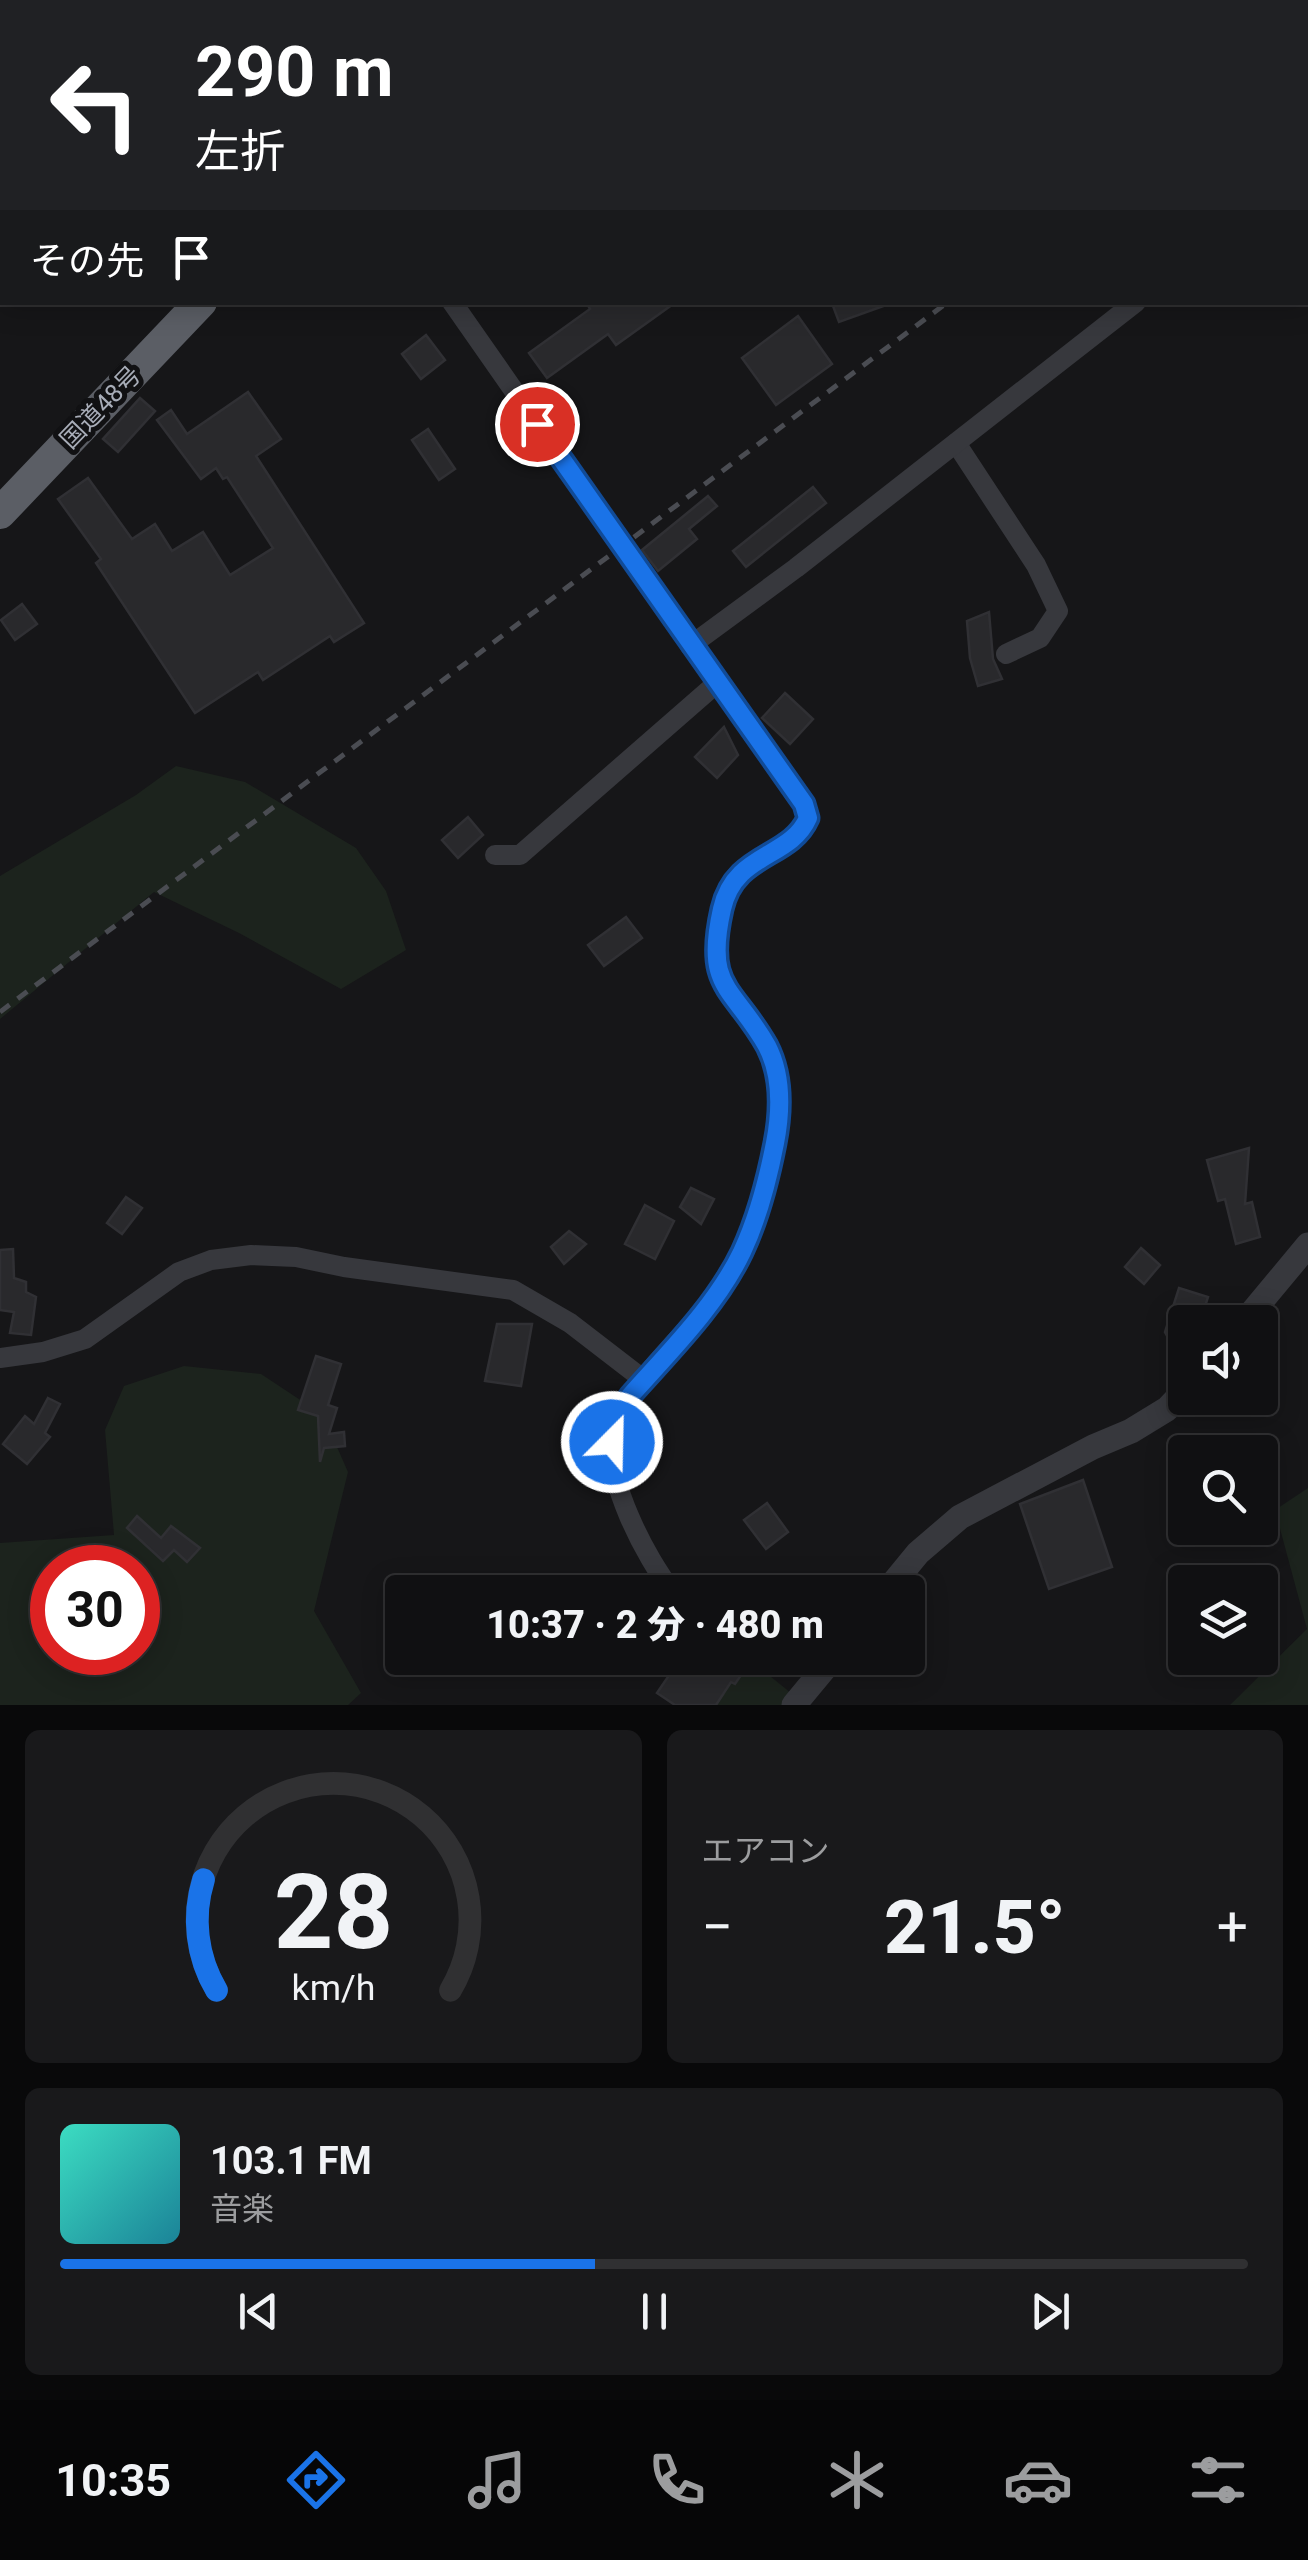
<!DOCTYPE html>
<html lang="ja">
<meta charset="utf-8">
<style>
:root{--surface:#101012;--page:#19191b;--text:#f1f3f6;--muted:#9c9d9f;--line:#303032;--accent:#1a73e8}
body{margin:0;font-family:Roboto,"Noto Sans JP",sans-serif;background:var(--page);color:var(--text);height:100vh;display:flex;flex-direction:column;font-size:38px;white-space:nowrap}
*{box-sizing:border-box;margin:0}
p{font-size:32px;color:var(--muted)}
.icon{flex:none;width:55px;height:55px;fill:none;stroke:currentColor;stroke-width:2;stroke-linecap:round;stroke-linejoin:round}
.map{position:relative;height:1705px;overflow:hidden}
.details{display:flex;flex-direction:column;gap:25px;padding:25px;background:#09090a;flex:1}
.details>*{flex:none}
.hud{position:absolute;left:0px;top:0px;width:1310px;height:305px;box-shadow:0 5px 25px #0003,0 0 0 2px var(--line);background:#202124;color:#fff;overflow:hidden}
.buttons{position:absolute;left:1168px;top:1305px;display:grid;gap:20px}
.buttons a{display:grid;place-items:center;width:110px;height:110px;border-radius:10px;background:var(--surface);box-shadow:0 5px 25px #0003,0 0 0 2px var(--line);font-size:50px}
.speed{position:absolute;left:30px;top:1545px;display:flex;gap:20px;font-size:50px;font-weight:700;text-align:center}
.speed>*{display:grid;place-content:center;width:130px;height:130px;border-radius:50%;background:var(--surface);box-shadow:0 5px 25px #0003,0 0 0 2px var(--line);line-height:1}
.speed .limit{border:15px solid #d22;background:#fff;color:#111}
.pin{position:absolute;display:grid;place-items:center;width:85px;height:85px;color:#fff;margin:-42px;border:5px solid #fff;border-radius:50%;box-shadow:0 2px 10px #0007}
.me{position:absolute;width:110px;margin:-55px;rotate:23deg;stroke-linejoin:round;filter:drop-shadow(0 0 8px #0008)}
.turn{display:flex;align-items:center;gap:35px;height:210px;padding:0 30px;font-size:45px}
.turn .icon{width:130px;height:130px;stroke-width:2.5}
.turn b{display:block;font-size:70px;line-height:85px}
.then{display:flex;align-items:center;height:95px;padding:0 30px;background:#0003;gap:20px;font-size:38px}
.big{font-size:75px;font-weight:800;line-height:1.1}
.details .card{flex:1;display:flex;flex-direction:column;justify-content:center;gap:15px;min-width:0;padding:0 35px;border-radius:15px;background:var(--page)}
.details .dial{align-items:center;gap:0}
.dial svg{height:260px;overflow:visible;fill:none;stroke:var(--line);stroke-width:7;stroke-linecap:round;text-anchor:middle}
.dial text{fill:var(--text);stroke:none}
.song{display:flex;align-items:center;gap:30px}
.cover{width:120px;height:120px;border-radius:15px;background:linear-gradient(135deg,hsl(170 70% 55%),hsl(190 70% 35%))}
.played{height:10px;border-radius:5px;background:linear-gradient(90deg,var(--accent) 45%,var(--line) 45%)}
.keys{display:flex;justify-content:space-around;direction:ltr}
.heat{display:flex;justify-content:space-between;align-items:center;font-size:55px;direction:ltr}
.details .tiles{flex:1;display:grid;gap:25px;grid-template-columns:1fr 1fr}
.card:last-child{grid-column:span 2}
.trip{position:absolute;left:385px;top:1575px;width:540px;height:100px;border-radius:10px;background:var(--surface);box-shadow:0 5px 25px #0003,0 0 0 2px var(--line);font-weight:800;line-height:100px;text-align:center}
.tabs{display:flex;height:160px;justify-content:space-around;align-items:center;background:#060607;color:var(--muted)}
.tabs .icon{width:70px;height:70px}
.tabs .active{color:var(--accent)}
.tabs b{font-size:45px;color:var(--text)}
.map>svg:first-child{display:block}
</style>
<div class="map">
<svg width="1308" height="1705" viewBox="0 0 1308 1705">
<rect width="100%" height="100%" fill="#161618"/>
<g fill="#1c231d" fill-rule="evenodd">
<polygon points="176,766 245,782 356,848 386,891 406,950 341,989 239,933 154,892 0,1019 0,876 136,795"/>
<path d="M 184,1366 L 261,1374 L 323,1415 L 348,1472 L 314,1611 L 361,1693 L 348,1705 L 0,1705 L 0,1543 L 114,1535 L 105,1430 L 124,1386 ZM 52,1568 L 138,1568 L 138,1652 L 52,1652 Z"/>
<polygon points="1308,1488 1308,1705 1230,1705 1307,1629 1275,1510"/>
<polygon points="724,1658 748,1658 797,1698 799,1705 682,1705"/>
</g>
<g fill="none" stroke-linecap="round" stroke-linejoin="round">
<g stroke="#2c353c" stroke-width="30">
<polyline points="166,2 169,0"/>
<polyline points="0,140 2,138"/>
</g>
</g>
<g fill="#29292c" stroke="#303034" stroke-width="2.5">
<polygon points="586,302 676,302 616,345 608,334 547,378 529,353 590,309"/>
<polygon points="842,302 888,302 889,304 839,322 833,306"/>
<polygon points="798,316 832,364 776,405 742,358"/>
<polygon points="426,335 445,360 421,379 402,354"/>
<polygon points="248,392 281,439 256,456 364,623 334,642 330,636 263,680 258,672 195,713 96,563 101,559 58,499 88,478 132,539 155,524 172,551 203,532 230,575 273,548 227,477 223,479 216,468 201,479 157,420 171,410 187,434"/>
<polygon points="140,398 155,411 118,452 103,439"/>
<polygon points="428,429 455,469 439,480 412,440"/>
<polygon points="813,487 826,503 746,567 733,551"/>
<polygon points="708,496 717,506 689,529 697,539 658,571 642,550"/>
<polygon points="22,604 37,624 15,640 1,620"/>
<polygon points="989,612 993,659 1002,679 978,686 970,658 967,621"/>
<polygon points="785,693 813,719 790,744 762,718"/>
<polygon points="724,727 738,755 717,778 695,757"/>
<polygon points="468,817 483,835 458,858 442,840"/>
<polygon points="626,917 642,938 604,966 588,945"/>
<polygon points="1249,1148 1245,1204 1252,1202 1260,1237 1236,1244 1225,1199 1218,1201 1207,1160"/>
<polygon points="691,1188 714,1199 701,1224 680,1207"/>
<polygon points="126,1197 142,1208 122,1234 107,1223"/>
<polygon points="645,1205 674,1221 655,1259 625,1244"/>
<polygon points="569,1231 586,1244 564,1264 551,1247"/>
<polygon points="1141,1248 1160,1265 1144,1284 1125,1267"/>
<polygon points="13,1249 14,1278 26,1282 26,1292 36,1297 31,1335 10,1333 14,1312 0,1310 0,1250"/>
<polygon points="1179,1288 1208,1297 1200,1322 1185,1322 1185,1369 1165,1332"/>
<polygon points="497,1324 532,1324 521,1386 485,1381"/>
<polygon points="316,1356 341,1364 328,1405 337,1408 329,1434 344,1432 345,1446 324,1448 320,1462 318,1416 298,1410"/>
<polygon points="48,1398 60,1404 45,1433 50,1437 27,1464 3,1444 25,1416 34,1424"/>
<polygon points="1083,1480 1112,1567 1049,1589 1020,1504"/>
<polygon points="767,1503 788,1532 766,1549 744,1520"/>
<polygon points="137,1516 161,1538 171,1526 200,1548 187,1562 174,1550 163,1561 127,1528"/>
<polygon points="644,1658 743,1658 750,1662 735,1684 731,1682 716,1705 675,1705 657,1693 670,1674"/>
</g>
<g fill="none" stroke-linecap="round" stroke-linejoin="round">
<g stroke="#37383d" stroke-width="20">
<polyline points="1009,0 1010,2"/>
<path d="M 452,302 L 806,809 C 811,841 758,855 739,873 C 728,884 723,900 721,914 C 712,962 719,982 747,1019 C 754,1029 764,1039 768,1050 C 788,1096 777,1146 764,1191 C 752,1230 737,1267 712,1300 C 684,1336 623,1389 613,1433 C 603,1476 646,1559 673,1592"/>
<polyline points="956,443 1036,565 1058,611 1040,638 1006,654"/>
<polyline points="690,646 796,568 1136,302"/>
<polyline points="495,855 520,855 717,683"/>
<polyline points="0,1358 43,1352 85,1339 179,1272 211,1260 251,1255 296,1257 344,1267 513,1290 570,1323 644,1380"/>
</g>
<g stroke="#37383d" stroke-width="25">
<polyline points="1244,1322 1308,1245"/>
<polyline points="886,1592 918,1553 960,1517 1093,1447 1131,1431 1167,1409 1185,1390"/>
<polyline points="794,1705 833,1658"/>
</g>
<g stroke="#5b5e65" stroke-width="32">
<polyline points="613,2 620,0"/>
<polyline points="0,513 201,302"/>
</g>
<g stroke="#4a4c52" stroke-width="5" stroke-dasharray="12 10" stroke-linecap="butt">
<polyline points="1308,34 1308,33"/>
<polyline points="0,1012 948,302"/>
</g>
</g>
<g fill="none" stroke-linecap="round" stroke-linejoin="round">
<defs>
<path id="route" d="M 537,424 L 804,804 L 808,818 C 790,859 735,852 722,909 C 704,989 733,986 767,1046 C 782,1075 781,1112 775,1143 C 768,1179 758,1218 742,1252 C 716,1306 669,1352 630,1396 L 620,1413 L 612,1442"/>
</defs>
<use href="#route" stroke="#114b97" stroke-width="25"/>
<use href="#route" stroke="#1a73e8" stroke-width="18"/>
</g>
<g text-anchor="middle" stroke-width="10" stroke-linejoin="round" paint-order="stroke">
<g font-size="25" fill="#a8adb8" stroke="#111113">
<text transform="translate(100 407) rotate(-46)" y="9">国道48号</text>
</g>
</g>
</svg>
<div class="buttons">
<a><svg class="icon" aria-label="sound" viewBox="0 0 24 24"><path d="M4 9h4l5-4v14l-5-4H4zM17 9q2 3 0 6"/></svg></a>
<a><svg class="icon" aria-label="search" viewBox="0 0 24 24"><circle cx="10" cy="10" r="6"/><path d="M15 15l6 6"/></svg></a>
<a><svg class="icon" aria-label="layers" viewBox="0 0 24 24"><path d="M12 4l9 5-9 5-9-5zM3 14l9 5 9-5"/></svg></a>
</div>
<div class="speed"><div class="limit">30</div></div>
<div class="pin" style="left:537px;top:424px;background:#d93025"><svg class="icon" aria-label="arrive" viewBox="0 0 24 24"><path d="M6 21V4h12l-3 4 3 4H6"/></svg></div>
<svg class="me" style="left:612px;top:1442px" viewBox="-20 -20 40 40"><circle r="17" fill="#1a73e8" stroke="#fff" stroke-width="3"/><path d="M0-11L8 9 0 5-8 9z" fill="#fff"/></svg>
<div class="trip">10:37 · 2 分 · 480 m</div>
<div class="hud">
<div class="turn"><svg class="icon" aria-label="left" viewBox="0 0 24 24"><path d="M17 20v-9H6M10 6l-5 5 5 5"/></svg><div><b>290 m</b>左折</div></div>
<div class="then">その先<svg class="icon" aria-label="arrive" viewBox="0 0 24 24"><path d="M6 21V4h12l-3 4 3 4H6"/></svg></div>
</div>
</div>
<section class="details">
<div class="tiles">
<div class="card dial"><svg viewBox="0 0 100 80">
<path d="M14 69A42 42 0 1 1 86 69"/>
<path d="M14 69A42 42 0 0 1 10 35" stroke="#1a73e8"/>
<text x="50" y="56" font-size="32" font-weight="700">28</text>
<text x="50" y="72" font-size="11">km/h</text>
</svg></div>
<div class="card"><p>エアコン</p>
<div class="heat"><a>−</a><b class="big">21.5°</b><a>+</a></div>
</div>
<div class="card">
<div class="song"><i class="cover"></i><div><b>103.1 FM</b><p>音楽</p></div></div>
<div class="played"></div>
<div class="keys"><svg class="icon" aria-label="previous" viewBox="0 0 24 24"><path d="M18 5L8 12l10 7zM5 5v14"/></svg><svg class="icon" aria-label="pause" viewBox="0 0 24 24"><path d="M8 5v14M16 5v14"/></svg><svg class="icon" aria-label="next" viewBox="0 0 24 24"><path d="M6 5l10 7-10 7zM19 5v14"/></svg></div>
</div>
</div>
</section>
<nav class="tabs">
<b>10:35</b>
<svg class="icon active" aria-label="directions" viewBox="0 0 24 24"><path d="M12 3l9 9-9 9-9-9zM9 14v-3h6M13 9l2 2-2 2"/></svg>
<svg class="icon" aria-label="music" viewBox="0 0 24 24"><path d="M9 18V5l10-2v13"/><circle cx="6" cy="18" r="3"/><circle cx="16" cy="16" r="3"/></svg>
<svg class="icon" aria-label="phone" viewBox="0 0 24 24"><path d="M5 4h4l2 5-3 2q2 4 5 5l2-3 5 2v4C11 20 4 13 5 4z"/></svg>
<svg class="icon" aria-label="climate" viewBox="0 0 24 24"><path d="M12 3v18M4 7l16 10M4 17L20 7"/></svg>
<svg class="icon" aria-label="car" viewBox="0 0 24 24"><path d="M5 17H2v-5l4-1 3-4h7l3 4 3 1v5h-3M9 17h6M6 11h13"/><circle cx="7" cy="17" r="2"/><circle cx="17" cy="17" r="2"/></svg>
<svg class="icon" aria-label="filters" viewBox="0 0 24 24"><path d="M4 7h16M4 17h16"/><circle cx="9" cy="7" r="2"/><circle cx="15" cy="17" r="2"/></svg>
</nav>
